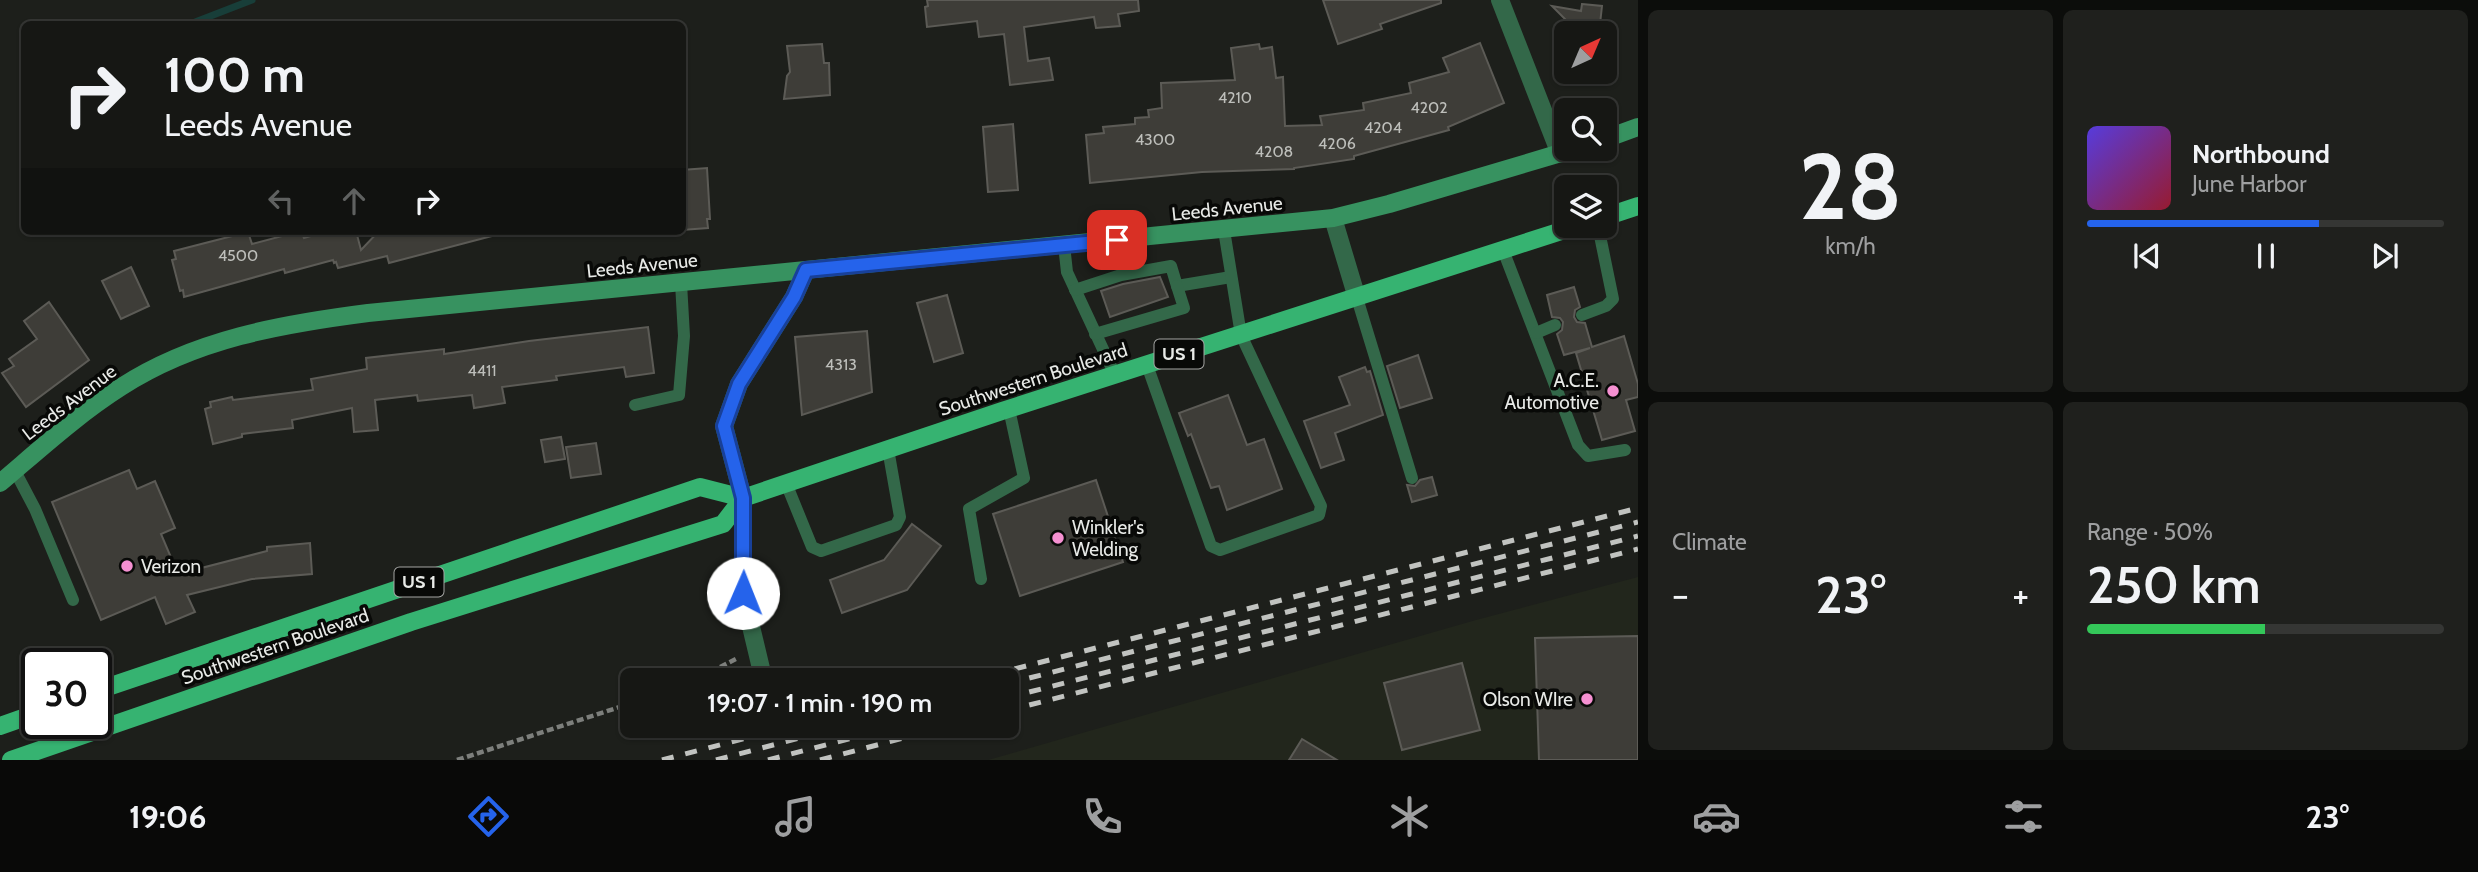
<!DOCTYPE html>
<meta charset="utf-8">
<style>
:root{--surface:#161714;--page:#1f201d;--text:#f1f3f6;--muted:#9e9fa0;--line:#353634;--accent:#2563eb}
body{margin:0;font-family:Cabin,sans-serif;background:var(--page);color:var(--text);height:100vh;display:flex;flex-direction:column;font-size:26px;white-space:nowrap}
*{box-sizing:border-box;margin:0}
p{font-size:23px;color:var(--muted)}
.icon{flex:none;width:38px;height:38px;fill:none;stroke:currentColor;stroke-width:2;stroke-linecap:round;stroke-linejoin:round}
.map{position:relative;flex:1;overflow:hidden}
.details{display:flex;flex-direction:column;gap:10px;padding:10px;background:#0c0d0b;width:840px}
.details>*{flex:none}
.guide{position:absolute;left:21px;top:21px;width:665px;height:214px;border-radius:10px;box-shadow:0 2px 5px #0004,0 0 0 2px var(--line);background:#161714;color:var(--text);overflow:hidden}
.needle{width:46px;rotate:44deg}
.fabs{position:absolute;left:1554px;top:21px;display:grid;gap:14px}
.fabs a{display:grid;place-items:center;width:63px;height:63px;border-radius:10px;background:var(--surface);box-shadow:0 2px 5px #0004,0 0 0 2px var(--line);font-size:35px}
.speed{position:absolute;left:21px;top:648px;display:flex;gap:14px;font-size:35px;font-weight:700;text-align:center}
.speed>*{display:grid;place-content:center;width:91px;height:91px;border-radius:50%;background:var(--surface);box-shadow:0 2px 5px #0004,0 0 0 2px var(--line);line-height:1}
.speed .limit{border:4px solid #111;border-radius:10px;background:#fff;color:#111}
.pin{position:absolute;display:grid;place-items:center;width:60px;height:60px;color:#fff;margin:-30px;border-radius:14px;box-shadow:0 4px 10px #0006}
.me{position:absolute;width:77px;margin:-38px;rotate:1deg;stroke-linejoin:round;filter:drop-shadow(0 0 5px #0008)}
.turn{display:flex;align-items:center;gap:24px;height:147px;padding:0 28px;font-size:32px}
.turn .icon{width:91px;height:91px;stroke-width:2.5}
.turn b{display:block;font-size:49px;line-height:60px}
.lanes{display:flex;align-items:center;height:66px;padding:0 28px;background:#0003;justify-content:center;gap:35px;direction:ltr}
.lanes .off{opacity:.35}
.big{font-size:52px;font-weight:600;line-height:1.1}
.details .widget{flex:1;display:flex;flex-direction:column;justify-content:center;gap:10px;min-width:0;padding:0 24px;border-radius:10px;background:var(--page)}
.details .dial{align-items:center;gap:0}
.dial b{font-size:91px;line-height:1}
.song{display:flex;align-items:center;gap:21px}
.cover{width:84px;height:84px;border-radius:10px;background:linear-gradient(135deg,hsl(250 70% 55%),hsl(350 70% 35%))}
.played{height:7px;border-radius:4px;background:linear-gradient(90deg,var(--accent) 65%,var(--line) 65%)}
.keys{display:flex;justify-content:space-around;direction:ltr}
.heat{display:flex;justify-content:space-between;align-items:center;font-size:38px;direction:ltr}
.charge{height:10px;border-radius:5px;background:linear-gradient(90deg,#34c759 50%,var(--line) 0)}
.details .tiles{flex:1;display:grid;gap:10px;grid-template-columns:repeat(2,1fr)}
.trip{position:absolute;left:620px;top:668px;width:399px;height:70px;border-radius:10px;background:var(--surface);box-shadow:0 2px 5px #0004,0 0 0 2px var(--line);font-weight:600;line-height:70px;text-align:center}
.dock{display:flex;height:112px;justify-content:space-around;align-items:center;background:#090908;color:var(--muted)}
.dock .icon{width:49px;height:49px}
.dock .selected{color:var(--accent)}
.dock b{font-size:32px;color:var(--text)}
main{display:flex;flex:1;min-height:0}
.map>svg:first-child{display:block}
</style>
<main>
<div class="map">
<svg width="1638" height="760" viewBox="0 0 1638 760">
<rect width="100%" height="100%" fill="#1d1f1b"/>
<polygon fill="#22261c" points="1638,577 1638,760 988,760 1476,620"/>
<g fill="none" stroke-linecap="round" stroke-linejoin="round">
<polyline stroke="#183e39" stroke-width="7" points="190,24 252,0"/>
</g>
<g fill="#3e3d38" stroke="#5c5b56" stroke-width="2">
<polygon points="927,0 1138,0 1139,11 1118,14 1120,26 1096,28 1094,17 1024,27 1028,61 1049,58 1053,80 1010,85 1004,34 979,37 977,21 927,27 925,7 928,6"/>
<polygon points="1323,0 1441,0 1441,3 1380,24 1382,29 1338,44"/>
<polygon points="1582,4 1602,6 1599,33 1570,33 1571,25 1552,6 1581,11"/>
<polygon points="1480,43 1504,103 1448,127 1449,130 1354,156 1354,159 1294,168 1294,169 1202,172 1090,183 1086,135 1104,133 1103,127 1135,124 1135,118 1149,117 1148,110 1162,108 1161,83 1235,80 1231,48 1259,44 1260,49 1272,47 1276,78 1283,77 1285,126 1322,125 1320,116 1364,110 1363,103 1411,93 1409,83 1449,72 1443,58"/>
<polygon points="822,44 824,63 829,63 830,95 784,99 787,76 790,72 787,46"/>
<polygon points="1013,124 1018,190 988,192 983,127"/>
<polygon points="707,168 710,219 707,219 708,228 682,230 682,170"/>
<polygon points="301,231 304,238 328,231 356,231 361,250 379,231 491,231 492,236 389,263 387,256 338,268 336,262 334,263 333,260 285,273 284,269 184,297 183,290 180,291 172,260 176,259 174,251 248,232 252,244"/>
<polygon points="131,267 149,306 121,319 102,281"/>
<polygon points="1160,277 1168,297 1110,317 1101,291 1123,284"/>
<polygon points="1574,287 1580,307 1575,310 1574,317 1577,322 1585,323 1592,347 1624,336 1638,384 1638,397 1626,400 1635,431 1602,440 1576,353 1590,348 1564,355 1557,334 1562,330 1563,322 1560,318 1552,317 1547,295"/>
<polygon points="947,295 963,353 934,362 917,303"/>
<polygon points="49,302 89,360 26,407 2,373 14,366 9,359 37,339 24,321"/>
<polygon points="648,327 654,373 626,377 624,367 556,376 557,380 502,387 505,403 474,408 472,395 418,401 417,395 375,400 378,430 354,432 352,408 292,420 293,428 242,434 242,437 213,444 205,409 211,407 210,402 232,397 233,400 313,390 311,379 367,369 366,358 444,349 444,354 529,341"/>
<polygon points="867,331 872,392 802,415 795,337"/>
<polygon points="1418,355 1432,398 1400,408 1387,366"/>
<polygon points="1365,367 1367,372 1370,371 1383,415 1335,433 1344,460 1321,468 1304,421 1350,405 1339,377"/>
<polygon points="1228,395 1247,445 1264,439 1282,489 1227,510 1219,486 1211,488 1191,434 1188,436 1179,413"/>
<polygon points="561,437 565,459 545,462 541,440"/>
<polygon points="596,443 601,474 571,478 566,447"/>
<polygon points="129,470 137,489 155,481 175,528 161,534 178,574 267,551 267,547 310,543 312,574 252,579 187,595 195,612 166,624 155,597 101,620 52,502"/>
<polygon points="1432,477 1437,495 1412,502 1407,485 1415,486 1420,480"/>
<polygon points="1096,480 1123,562 1020,596 993,514"/>
<polygon points="912,524 941,546 907,590 842,613 830,580 884,560"/>
<polygon points="1638,636 1638,760 1539,760 1535,638"/>
<polygon points="1462,663 1480,730 1402,750 1384,683"/>
<polygon points="1302,739 1337,760 1289,760"/>
</g>
<g fill="none" stroke-linecap="round" stroke-linejoin="round">
<g stroke="#7d7f7c" stroke-width="4.5" stroke-dasharray="7 3.5" stroke-linecap="butt">
<polyline points="692,681 738,658"/>
<polyline points="457,760 632,703"/>
</g>
<g stroke="#336849" stroke-width="12">
<polyline points="1064,245 1067,272 1115,375"/>
<polyline points="1503,250 1578,445 1588,456 1625,450"/>
<polyline points="1075,290 1121,275 1171,266 1177,286 1231,277"/>
<polyline points="1357,298 1412,478"/>
<polyline points="1582,315 1606,306 1613,299 1598,226"/>
<polyline points="1536,333 1555,325"/>
<polyline points="1095,334 1184,308 1177,286"/>
<polyline points="1147,365 1211,546 1220,550 1319,515 1321,506 1241,335 1224,230"/>
<polyline points="635,405 679,395 684,336 681,283"/>
<polyline points="15,471 35,509 73,600"/>
<polyline points="786,483 812,547 821,551 896,525 900,517 888,449"/>
<polyline points="981,579 969,509 1024,478 1009,409"/>
</g>
<g stroke="#336849" stroke-width="18">
<polyline points="1500,0 1560,154"/>
<polyline points="1333,218 1357,298"/>
<polyline points="764,681 743,593 743,498 724,426 739,384 794,297 806,270"/>
</g>
<g stroke="#379260" stroke-width="18">
<polyline points="1605,139 1638,127"/>
<path d="M 0,483 C 39,450 77,415 121,387 C 195,339 282,324 368,313 L 1333,218 L 1389,204 L 1574,149"/>
</g>
<g stroke="#36b371" stroke-width="18">
<polyline points="1605,217 1638,206"/>
<polyline points="96,691 700,487 743,498 1002,411 1577,226"/>
<polyline points="0,726 37,713"/>
<polyline points="11,760 411,622 723,524 743,498"/>
</g>
<g stroke="#c1c3c0" stroke-width="5" stroke-dasharray="12 12" stroke-linecap="butt">
<polyline points="968,681 1638,508"/>
<polyline points="1006,684 1638,522"/>
<polyline points="1006,698 1638,536"/>
<polyline points="1006,711 1638,549"/>
<polyline points="662,760 792,726"/>
<polyline points="716,760 845,726"/>
<polyline points="768,760 898,726"/>
<polyline points="820,760 949,726"/>
</g>
</g>
<g fill="none" stroke-linecap="round" stroke-linejoin="round">
<defs>
<polyline id="route" points="743,593 743,498 724,426 739,384 794,297 806,270 1117,240"/>
</defs>
<use href="#route" stroke="#184099" stroke-width="18"/>
<use href="#route" stroke="#2563eb" stroke-width="12"/>
</g>
<g fill="#f590d1" stroke="#080907" stroke-width="2.5">
<circle cx="1613" cy="391" r="7"/>
<circle cx="1058" cy="538" r="7"/>
<circle cx="127" cy="566" r="7"/>
<circle cx="1587" cy="699" r="7"/>
</g>
<g text-anchor="middle" stroke-width="7" stroke-linejoin="round" paint-order="stroke">
<g font-size="16" fill="#bebfbb">
<text x="1235" y="103">4210</text>
<text x="1429" y="113">4202</text>
<text x="1383" y="133">4204</text>
<text x="1155" y="145">4300</text>
<text x="1337" y="149">4206</text>
<text x="1274" y="157">4208</text>
<text x="238" y="261">4500</text>
<text x="841" y="370">4313</text>
<text x="482" y="376">4411</text>
</g>
<g fill="#080907" stroke="#a5a6a4" stroke-width="2">
<rect x="1154.5" y="339.5" width="49" height="29" rx="5"/>
<rect x="394.5" y="567.5" width="49" height="29" rx="5"/>
</g>
<g font-size="18" font-weight="bold" fill="#e8eae7">
<text x="1179" y="360">US 1</text>
<text x="419" y="588">US 1</text>
</g>
<g font-size="19" fill="#e8eae7" stroke="#080907">
<text transform="translate(1227 208) rotate(-6)" y="7">Leeds Avenue</text>
<text transform="translate(642 265) rotate(-6)" y="7">Leeds Avenue</text>
<text transform="translate(1033 379) rotate(-18)" y="7">Southwestern Boulevard</text>
<text transform="translate(69 402) rotate(-37)" y="7">Leeds Avenue</text>
<text transform="translate(275 646) rotate(-19)" y="7">Southwestern Boulevard</text>
</g>
<g font-size="19" fill="#e8eae7" stroke="#080907" text-anchor="end">
<text x="1599" y="387">A.C.E.<tspan x="1599" dy="22">Automotive</tspan></text>
<text x="1072" y="534" text-anchor="start">Winkler's<tspan x="1072" dy="22">Welding</tspan></text>
<text x="141" y="573" text-anchor="start">Verizon</text>
<text x="1573" y="706">Olson WIre</text>
</g>
</g>
</svg>
<div class="fabs">
<a><svg class="needle" viewBox="-14 -14 28 28"><path d="M0-13l5 13h-10z" fill="#e53935"/><path d="M0 13l5-13h-10z" fill="#9e9fa0"/></svg></a>
<a><svg class="icon" aria-label="search" viewBox="0 0 24 24"><circle cx="10" cy="10" r="6"/><path d="M15 15l6 6"/></svg></a>
<a><svg class="icon" aria-label="layers" viewBox="0 0 24 24"><path d="M12 4l9 5-9 5-9-5zM3 14l9 5 9-5"/></svg></a>
</div>
<div class="speed"><div class="limit">30</div></div>
<div class="pin" style="left:1117px;top:240px;background:#d93025"><svg class="icon" aria-label="arrive" viewBox="0 0 24 24"><path d="M6 21V4h12l-3 4 3 4H6"/></svg></div>
<svg class="me" style="left:743px;top:593px" viewBox="-20 -20 40 40"><circle r="19" fill="#fff"/><path d="M0-13L10 11 0 6-10 11z" fill="#2563eb"/></svg>
<div class="trip">19:07 · 1 min · 190 m</div>
<div class="guide">
<div class="turn"><svg class="icon" aria-label="right" viewBox="0 0 24 24"><path d="M7 20v-9h11M14 6l5 5-5 5"/></svg><div><b>100 m</b>Leeds Avenue</div></div>
<div class="lanes"><svg class="icon off" aria-label="left" viewBox="0 0 24 24"><path d="M17 20v-9H6M10 6l-5 5 5 5"/></svg><svg class="icon off" aria-label="ahead" viewBox="0 0 24 24"><path d="M12 20V5M6 11l6-6 6 6"/></svg><svg class="icon" aria-label="right" viewBox="0 0 24 24"><path d="M7 20v-9h11M14 6l5 5-5 5"/></svg></div>
</div>
</div>
<section class="details">
<div class="tiles">
<div class="widget dial"><b>28</b><p>km/h</p></div>
<div class="widget">
<div class="song"><i class="cover"></i><div><b>Northbound</b><p>June Harbor</p></div></div>
<div class="played"></div>
<div class="keys"><svg class="icon" aria-label="previous" viewBox="0 0 24 24"><path d="M18 5L8 12l10 7zM5 5v14"/></svg><svg class="icon" aria-label="pause" viewBox="0 0 24 24"><path d="M8 5v14M16 5v14"/></svg><svg class="icon" aria-label="next" viewBox="0 0 24 24"><path d="M6 5l10 7-10 7zM19 5v14"/></svg></div>
</div>
<div class="widget"><p>Climate</p>
<div class="heat"><a>−</a><b class="big">23°</b><a>+</a></div>
</div>
<div class="widget"><p>Range · 50%</p><b class="big">250 km</b><div class="charge"></div></div>
</div>
</section>
</main>
<nav class="dock">
<b>19:06</b>
<svg class="icon selected" aria-label="directions" viewBox="0 0 24 24"><path d="M12 3l9 9-9 9-9-9zM9 14v-3h6M13 9l2 2-2 2"/></svg>
<svg class="icon" aria-label="music" viewBox="0 0 24 24"><path d="M9 18V5l10-2v13"/><circle cx="6" cy="18" r="3"/><circle cx="16" cy="16" r="3"/></svg>
<svg class="icon" aria-label="phone" viewBox="0 0 24 24"><path d="M5 4h4l2 5-3 2q2 4 5 5l2-3 5 2v4C11 20 4 13 5 4z"/></svg>
<svg class="icon" aria-label="climate" viewBox="0 0 24 24"><path d="M12 3v18M4 7l16 10M4 17L20 7"/></svg>
<svg class="icon" aria-label="car" viewBox="0 0 24 24"><path d="M5 17H2v-5l4-1 3-4h7l3 4 3 1v5h-3M9 17h6M6 11h13"/><circle cx="7" cy="17" r="2"/><circle cx="17" cy="17" r="2"/></svg>
<svg class="icon" aria-label="filters" viewBox="0 0 24 24"><path d="M4 7h16M4 17h16"/><circle cx="9" cy="7" r="2"/><circle cx="15" cy="17" r="2"/></svg>
<b>23°</b>
</nav>
